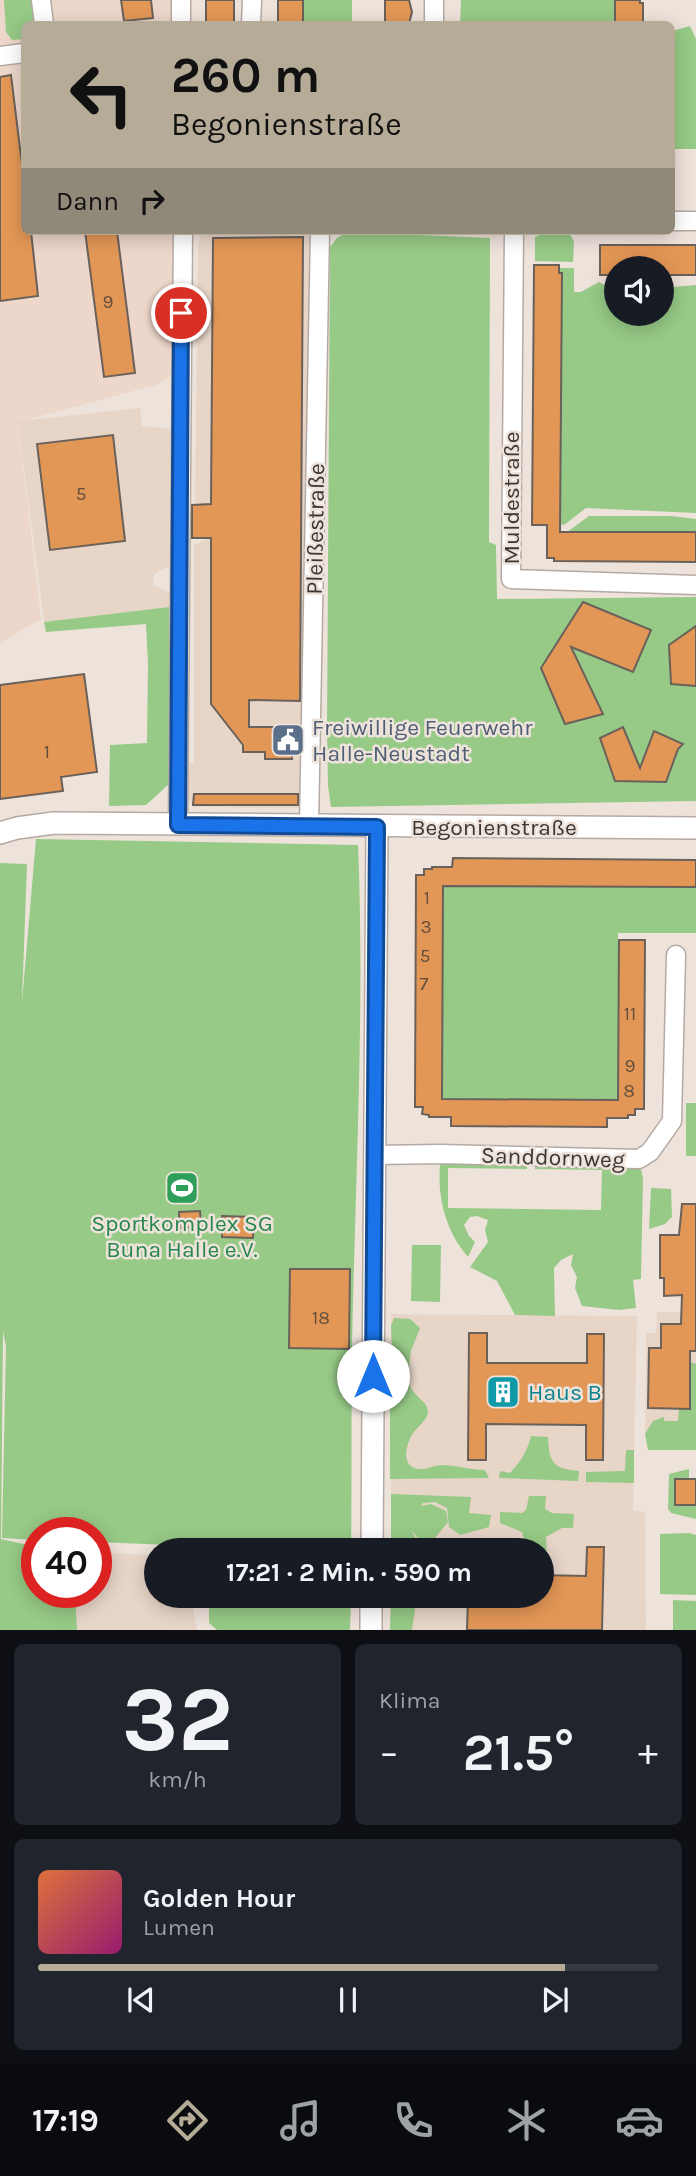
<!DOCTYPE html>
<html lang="de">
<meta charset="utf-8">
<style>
:root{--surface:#171b24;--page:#20242c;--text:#f1f3f6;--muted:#9ea1a6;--line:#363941;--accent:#b5ab97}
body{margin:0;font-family:Karla,sans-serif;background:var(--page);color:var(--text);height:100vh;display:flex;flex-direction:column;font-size:26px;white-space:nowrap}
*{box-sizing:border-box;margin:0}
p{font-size:23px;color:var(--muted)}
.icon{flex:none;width:38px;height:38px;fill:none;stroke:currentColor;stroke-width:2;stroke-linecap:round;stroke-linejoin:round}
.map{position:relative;height:1630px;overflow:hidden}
.side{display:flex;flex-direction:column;gap:14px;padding:14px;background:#0d0f14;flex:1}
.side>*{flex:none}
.top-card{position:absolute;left:21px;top:21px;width:654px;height:214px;border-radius:10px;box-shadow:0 4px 18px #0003;background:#b5ab97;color:#111;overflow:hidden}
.controls{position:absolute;left:604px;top:256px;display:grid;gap:14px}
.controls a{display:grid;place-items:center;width:70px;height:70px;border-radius:50%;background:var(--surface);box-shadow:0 4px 18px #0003;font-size:35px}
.speed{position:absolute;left:21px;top:1517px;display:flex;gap:14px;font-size:35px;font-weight:700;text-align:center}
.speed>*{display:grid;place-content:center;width:91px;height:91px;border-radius:50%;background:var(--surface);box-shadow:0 4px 18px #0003;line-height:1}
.speed .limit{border:10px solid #d22;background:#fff;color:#111}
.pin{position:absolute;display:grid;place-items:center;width:60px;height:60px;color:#fff;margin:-30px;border:4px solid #fff;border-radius:50%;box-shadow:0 2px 7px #0007}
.me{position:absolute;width:77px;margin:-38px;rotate:0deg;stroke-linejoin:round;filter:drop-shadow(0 0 5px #0008)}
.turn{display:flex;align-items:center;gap:24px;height:147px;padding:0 35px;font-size:32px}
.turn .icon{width:91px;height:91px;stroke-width:2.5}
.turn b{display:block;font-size:49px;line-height:60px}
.then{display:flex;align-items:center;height:66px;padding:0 35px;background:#0003;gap:14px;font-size:26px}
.big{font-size:52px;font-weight:700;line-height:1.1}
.side .tile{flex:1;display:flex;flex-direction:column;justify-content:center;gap:10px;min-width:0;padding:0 24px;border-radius:10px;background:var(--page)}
.side .dial{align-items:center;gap:0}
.dial b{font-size:91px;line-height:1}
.song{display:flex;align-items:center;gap:21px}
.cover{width:84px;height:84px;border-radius:10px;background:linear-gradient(135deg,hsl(20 70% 55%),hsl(320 70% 35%))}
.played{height:7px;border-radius:4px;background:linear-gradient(90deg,var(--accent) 85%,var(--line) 85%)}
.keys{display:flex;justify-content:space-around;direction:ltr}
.heat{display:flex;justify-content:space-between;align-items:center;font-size:38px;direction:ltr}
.side .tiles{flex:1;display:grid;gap:14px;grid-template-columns:1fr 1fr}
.tile:last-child{grid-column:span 2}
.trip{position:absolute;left:144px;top:1538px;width:410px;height:70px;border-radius:35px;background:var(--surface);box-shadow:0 4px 18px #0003;font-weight:700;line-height:70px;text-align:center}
.tab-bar{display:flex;height:112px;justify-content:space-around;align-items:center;background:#090b0e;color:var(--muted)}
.tab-bar .icon{width:49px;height:49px}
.tab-bar .on{color:var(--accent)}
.tab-bar b{font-size:32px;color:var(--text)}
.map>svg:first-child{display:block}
</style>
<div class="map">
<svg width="696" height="1630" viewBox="0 0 696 1630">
<rect width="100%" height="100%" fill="#eee3db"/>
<polygon fill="#edd6ca" points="0,0 170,0 172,24 24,24 24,231 174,231 174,239 171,376 156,385 18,422 41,619 0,643"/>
<g fill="#e7d5c8">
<polygon points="206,231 302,231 313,239 303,808 194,807 189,799 185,764 194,762 194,545 205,540 204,504 195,502 198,246 201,234"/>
<polygon points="140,408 142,426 171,429 169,566 154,574 153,585 170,593 169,607 44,622 18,421"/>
<polygon points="696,1298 696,1435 645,1434 646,1333 656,1333 657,1312 681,1312"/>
<polygon points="391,1314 637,1316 633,1511 645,1512 646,1630 390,1630 391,1596 541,1596 541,1550 391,1550"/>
<polygon points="96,1553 156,1555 156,1596 191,1596 197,1630 77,1630 75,1593 96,1592"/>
</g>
<g fill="#97ca86">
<polygon points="4,0 33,0 35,24 24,24 24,39 12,40 6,32"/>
<rect x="278" y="0" width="74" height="24"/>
<polygon points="461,0 615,0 615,22 628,24 460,24"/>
<polygon points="690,26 696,39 696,149 672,149 672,31"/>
<polygon points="348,232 490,238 489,542 496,545 497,599 696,597 696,801 331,807 328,786 327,732 330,247 337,238"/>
<polygon points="570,234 574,242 573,262 535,261 535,237 540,235"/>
<polygon points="559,268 574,268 574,292 581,292 599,282 609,287 616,284 616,313 662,313 662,288 696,285 696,513 586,508 564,525 559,524 561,401"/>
<polygon points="589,516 670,516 696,519 696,532 567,532"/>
<polygon points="169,607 169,784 146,805 109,806 110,745 147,743 148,663 146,624 46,632 44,622"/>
<path d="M 36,839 L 358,845 C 365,1013 355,1181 352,1349 C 351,1416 352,1483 351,1550 L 196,1550 L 195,1546 L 96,1542 L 96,1533 L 37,1533 L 37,1540 L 2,1538 L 6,1347 L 3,1331 L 1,1539 L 37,1547 L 37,1592 L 75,1593 L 77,1630 L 0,1630 L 0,863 L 27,864 L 22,1002 Z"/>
<polygon points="443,876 453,886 696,887 696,933 618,933 618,1109 442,1108"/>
<rect x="686" y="1103" width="10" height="53"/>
<path d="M 441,1154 L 528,1156 L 527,1169 L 448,1168 L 448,1208 L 601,1210 L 602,1170 L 535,1169 L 535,1156 L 639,1159 L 643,1179 L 641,1279 L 633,1280 L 636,1308 L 619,1310 L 582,1306 L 575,1288 L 577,1277 L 571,1265 L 573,1254 L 561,1260 L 554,1268 L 555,1316 L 515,1315 L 497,1281 L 470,1267 L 488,1242 L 485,1230 L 488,1220 L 477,1216 L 470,1217 L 464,1225 L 469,1236 L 475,1242 L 468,1257 C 443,1228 436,1191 441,1154 Z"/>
<polygon points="651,1188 671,1189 672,1217 665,1224 649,1229"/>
<polygon points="412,1245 441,1245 440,1302 411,1301"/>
<polygon points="394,1318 410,1319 420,1328 411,1351 408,1373 393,1373 391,1326"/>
<polygon points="690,1362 696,1364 696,1450 648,1450 645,1434 653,1421 664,1417 664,1421 678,1421 679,1409"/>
<path d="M 390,1379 L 408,1380 C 411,1396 428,1401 428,1411 C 428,1420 418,1426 413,1433 C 406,1444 400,1467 419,1469 C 426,1470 434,1465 441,1465 C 456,1465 470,1470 485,1470 L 489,1478 L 390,1479 Z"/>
<path d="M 531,1436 L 548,1437 C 549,1462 553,1469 579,1471 L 578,1481 L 499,1478 L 500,1471 L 510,1473 C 521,1461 527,1452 531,1436 Z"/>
<polygon points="626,1450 634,1450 634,1483 586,1482 586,1472 625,1471"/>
<polygon points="689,1469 689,1479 675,1479 675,1505 696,1506 696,1519 671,1513 668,1509 669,1474"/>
<polygon points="391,1494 471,1497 469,1513 491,1515 489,1527 460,1535 449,1527 447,1508 435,1502 423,1503 421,1506 431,1504 446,1511 448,1522 435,1538 427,1543 417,1537 411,1530 417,1541 415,1550 391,1550"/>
<polygon points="529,1496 546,1496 545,1509 552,1513 574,1514 573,1528 562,1528 546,1537 547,1558 541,1558 541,1550 527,1550 522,1532 500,1523 500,1512 522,1513 526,1510"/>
<polygon points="689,1533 696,1535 696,1595 660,1594 660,1534"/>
<polygon points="209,1596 351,1596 350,1630 217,1630 209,1623"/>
<polygon points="391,1596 413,1596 415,1609 412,1630 390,1630"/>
<polygon points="673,1600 696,1601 696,1630 673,1630"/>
</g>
<g fill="#e39756" stroke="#6a615a" stroke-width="2">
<polygon points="121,0 151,0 153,18 124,21"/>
<rect x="206" y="0" width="28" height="24"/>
<rect x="278" y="0" width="25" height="24"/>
<polygon points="385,0 409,0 412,12 409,24 385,24"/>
<polygon points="615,0 640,0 640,3 643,3 643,24 615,22"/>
<polygon points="11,75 24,181 24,231 31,231 38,296 0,301 0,77"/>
<polygon points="85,231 117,231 135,373 104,377"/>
<polygon points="303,237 300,701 249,700 249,727 295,727 295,747 291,747 292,759 265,759 265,752 243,752 243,745 211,704 211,538 192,538 192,505 211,504 213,238"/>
<polygon points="600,245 696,245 696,275 662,275 662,268 616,268 616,275 600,275"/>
<polygon points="534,265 559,265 559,273 562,273 560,532 696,532 696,562 554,561 554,558 547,558 547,525 532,525"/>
<polygon points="113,435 125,541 50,550 37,444"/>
<polygon points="583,602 651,630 633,672 571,647 603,714 565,724 541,668"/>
<polygon points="696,626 696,686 671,684 669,645"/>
<polygon points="84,674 97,772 61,777 63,791 0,799 0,685"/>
<polygon points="623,727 640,768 654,731 683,744 678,749 666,782 615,781 600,738"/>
<polygon points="194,794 298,794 298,805 193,805"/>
<polygon points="453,858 696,860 696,887 443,886 442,1099 618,1100 619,940 645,940 644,1109 635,1109 635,1115 628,1115 628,1118 607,1118 607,1127 451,1126 451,1117 429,1117 429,1115 422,1114 423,1107 415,1107 416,875 424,875 424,869 432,869 432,867 452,867"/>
<polygon points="682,1204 696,1204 696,1351 690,1351 690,1409 648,1408 649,1348 661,1348 661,1324 681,1324 682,1295 664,1296 664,1278 660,1278 660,1235 679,1235"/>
<polygon points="200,1211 201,1227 180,1228 179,1212"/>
<polygon points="222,1216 254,1217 253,1238 222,1237"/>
<polygon points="290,1269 350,1269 349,1349 289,1348"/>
<polygon points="469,1333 487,1333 487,1363 587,1363 587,1334 604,1334 603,1460 586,1460 586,1425 486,1424 486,1460 468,1460"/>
<rect x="675" y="1479" width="21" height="26"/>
<polygon points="587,1547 604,1547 602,1630 467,1630 468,1596 541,1596 541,1575 586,1576"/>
</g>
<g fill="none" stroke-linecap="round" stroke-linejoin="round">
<defs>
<g id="minor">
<polyline points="41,0 44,24"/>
<polyline points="181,0 181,24"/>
<polyline points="251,24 252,0"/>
<polyline points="434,24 434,0"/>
<polyline points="0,56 24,53"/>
<polyline points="672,221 696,221"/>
<polyline points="514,231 511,579 696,585"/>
<polyline points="178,825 183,231"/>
<polyline points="309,826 320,231"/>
<polyline points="375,1155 441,1154 639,1159 650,1152 672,1121 676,955"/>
</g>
<g id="tertiary">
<polyline points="0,833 17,828 54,823 696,828"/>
<polyline points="372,1550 377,827"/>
<polyline points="371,1630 371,1596"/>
</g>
</defs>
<use href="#minor" stroke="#b5aaa3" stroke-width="21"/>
<use href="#tertiary" stroke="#b5aaa3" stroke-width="24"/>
<use href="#minor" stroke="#fff" stroke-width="18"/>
<use href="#tertiary" stroke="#fff" stroke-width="21"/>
</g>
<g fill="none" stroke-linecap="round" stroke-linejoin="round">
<defs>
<polyline id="route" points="181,313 178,825 377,827 373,1376"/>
</defs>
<use href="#route" stroke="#114b97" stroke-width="18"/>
<use href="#route" stroke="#1a73e8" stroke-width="12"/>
</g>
<defs>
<symbol id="civic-square" viewBox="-11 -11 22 22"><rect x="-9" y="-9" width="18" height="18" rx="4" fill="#5c6f8a" stroke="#eee3db"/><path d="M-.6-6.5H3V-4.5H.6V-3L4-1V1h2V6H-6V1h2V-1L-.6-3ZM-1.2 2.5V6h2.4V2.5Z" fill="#fff"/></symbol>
<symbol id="stadium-square" viewBox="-11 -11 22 22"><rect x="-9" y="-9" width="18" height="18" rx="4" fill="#2e9e5b" stroke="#eee3db"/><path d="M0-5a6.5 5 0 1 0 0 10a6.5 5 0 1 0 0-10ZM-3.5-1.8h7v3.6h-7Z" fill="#fff"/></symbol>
<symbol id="building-square" viewBox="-11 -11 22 22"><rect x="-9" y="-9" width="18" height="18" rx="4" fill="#0f9aa8" stroke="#eee3db"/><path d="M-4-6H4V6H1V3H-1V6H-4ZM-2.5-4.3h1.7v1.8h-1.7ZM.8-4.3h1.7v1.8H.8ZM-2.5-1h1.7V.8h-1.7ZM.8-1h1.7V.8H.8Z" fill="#fff"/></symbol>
</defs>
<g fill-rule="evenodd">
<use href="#civic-square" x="269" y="721" width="38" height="38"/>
<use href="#stadium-square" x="163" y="1169" width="38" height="38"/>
<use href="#building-square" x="484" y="1373" width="38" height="38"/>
</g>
<g text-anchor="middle" stroke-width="5" stroke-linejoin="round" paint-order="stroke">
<g font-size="19" fill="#654f3c">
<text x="108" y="308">9</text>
<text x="81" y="500">5</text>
<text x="47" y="758">1</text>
<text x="427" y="904">1</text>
<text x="426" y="933">3</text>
<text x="425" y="962">5</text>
<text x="424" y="990">7</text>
<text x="630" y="1020">11</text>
<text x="630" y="1072">9</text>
<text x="629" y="1097">8</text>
<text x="321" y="1324">18</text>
</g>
<g font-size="23" fill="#3b3734" stroke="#eee3db">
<text transform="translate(511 498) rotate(-90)" y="8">Muldestraße</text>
<text transform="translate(315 529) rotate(-89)" y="8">Pleißestraße</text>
<text x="494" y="835">Begonienstraße</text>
<text transform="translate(553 1157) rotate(2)" y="8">Sanddornweg</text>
</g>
<g font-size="23" fill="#4e5e75" stroke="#eee3db" text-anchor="start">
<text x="312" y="735">Freiwillige Feuerwehr<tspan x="312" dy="26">Halle-Neustadt</tspan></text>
</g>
<g font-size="23" fill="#27864d" stroke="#eee3db">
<text x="182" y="1231">Sportkomplex SG<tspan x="182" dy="26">Buna Halle e.V.</tspan></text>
</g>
<g font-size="23" fill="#0d838f" stroke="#eee3db" text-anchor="start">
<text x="528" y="1400">Haus B</text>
</g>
</g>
</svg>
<div class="controls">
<a><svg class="icon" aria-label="sound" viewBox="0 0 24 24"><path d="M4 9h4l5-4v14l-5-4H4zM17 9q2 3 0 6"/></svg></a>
</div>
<div class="speed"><div class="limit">40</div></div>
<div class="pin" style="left:181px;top:313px;background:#d93025"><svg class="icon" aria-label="arrive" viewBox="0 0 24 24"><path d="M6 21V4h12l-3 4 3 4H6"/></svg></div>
<svg class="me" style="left:373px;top:1376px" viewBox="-20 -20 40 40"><circle r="19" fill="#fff"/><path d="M0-13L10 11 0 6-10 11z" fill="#1a73e8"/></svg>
<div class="trip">17:21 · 2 Min. · 590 m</div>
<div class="top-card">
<div class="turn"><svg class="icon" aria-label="left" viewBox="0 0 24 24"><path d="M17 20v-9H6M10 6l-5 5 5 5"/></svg><div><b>260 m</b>Begonienstraße</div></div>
<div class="then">Dann<svg class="icon" aria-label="right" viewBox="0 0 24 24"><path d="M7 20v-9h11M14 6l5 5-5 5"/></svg></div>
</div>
</div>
<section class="side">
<div class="tiles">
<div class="tile dial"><b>32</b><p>km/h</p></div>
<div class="tile"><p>Klima</p>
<div class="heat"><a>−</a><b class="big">21.5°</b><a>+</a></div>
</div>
<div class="tile">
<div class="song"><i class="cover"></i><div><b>Golden Hour</b><p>Lumen</p></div></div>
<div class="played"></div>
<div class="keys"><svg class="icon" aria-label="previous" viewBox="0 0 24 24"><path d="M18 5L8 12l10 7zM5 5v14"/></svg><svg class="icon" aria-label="pause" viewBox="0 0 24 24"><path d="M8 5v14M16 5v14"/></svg><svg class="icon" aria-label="next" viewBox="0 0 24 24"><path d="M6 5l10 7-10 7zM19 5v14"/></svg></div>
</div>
</div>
</section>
<nav class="tab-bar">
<b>17:19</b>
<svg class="icon on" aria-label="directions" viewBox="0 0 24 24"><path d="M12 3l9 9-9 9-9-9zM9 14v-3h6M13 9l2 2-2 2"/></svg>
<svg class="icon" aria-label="music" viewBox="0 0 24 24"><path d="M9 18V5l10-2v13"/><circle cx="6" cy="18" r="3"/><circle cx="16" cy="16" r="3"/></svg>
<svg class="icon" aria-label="phone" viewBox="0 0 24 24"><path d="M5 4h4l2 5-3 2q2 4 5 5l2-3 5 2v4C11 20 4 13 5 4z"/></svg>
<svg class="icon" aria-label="climate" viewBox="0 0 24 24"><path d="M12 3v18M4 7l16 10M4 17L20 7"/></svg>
<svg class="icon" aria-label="car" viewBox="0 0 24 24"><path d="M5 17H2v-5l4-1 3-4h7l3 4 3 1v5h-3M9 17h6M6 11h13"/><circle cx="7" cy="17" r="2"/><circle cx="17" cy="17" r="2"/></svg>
</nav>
